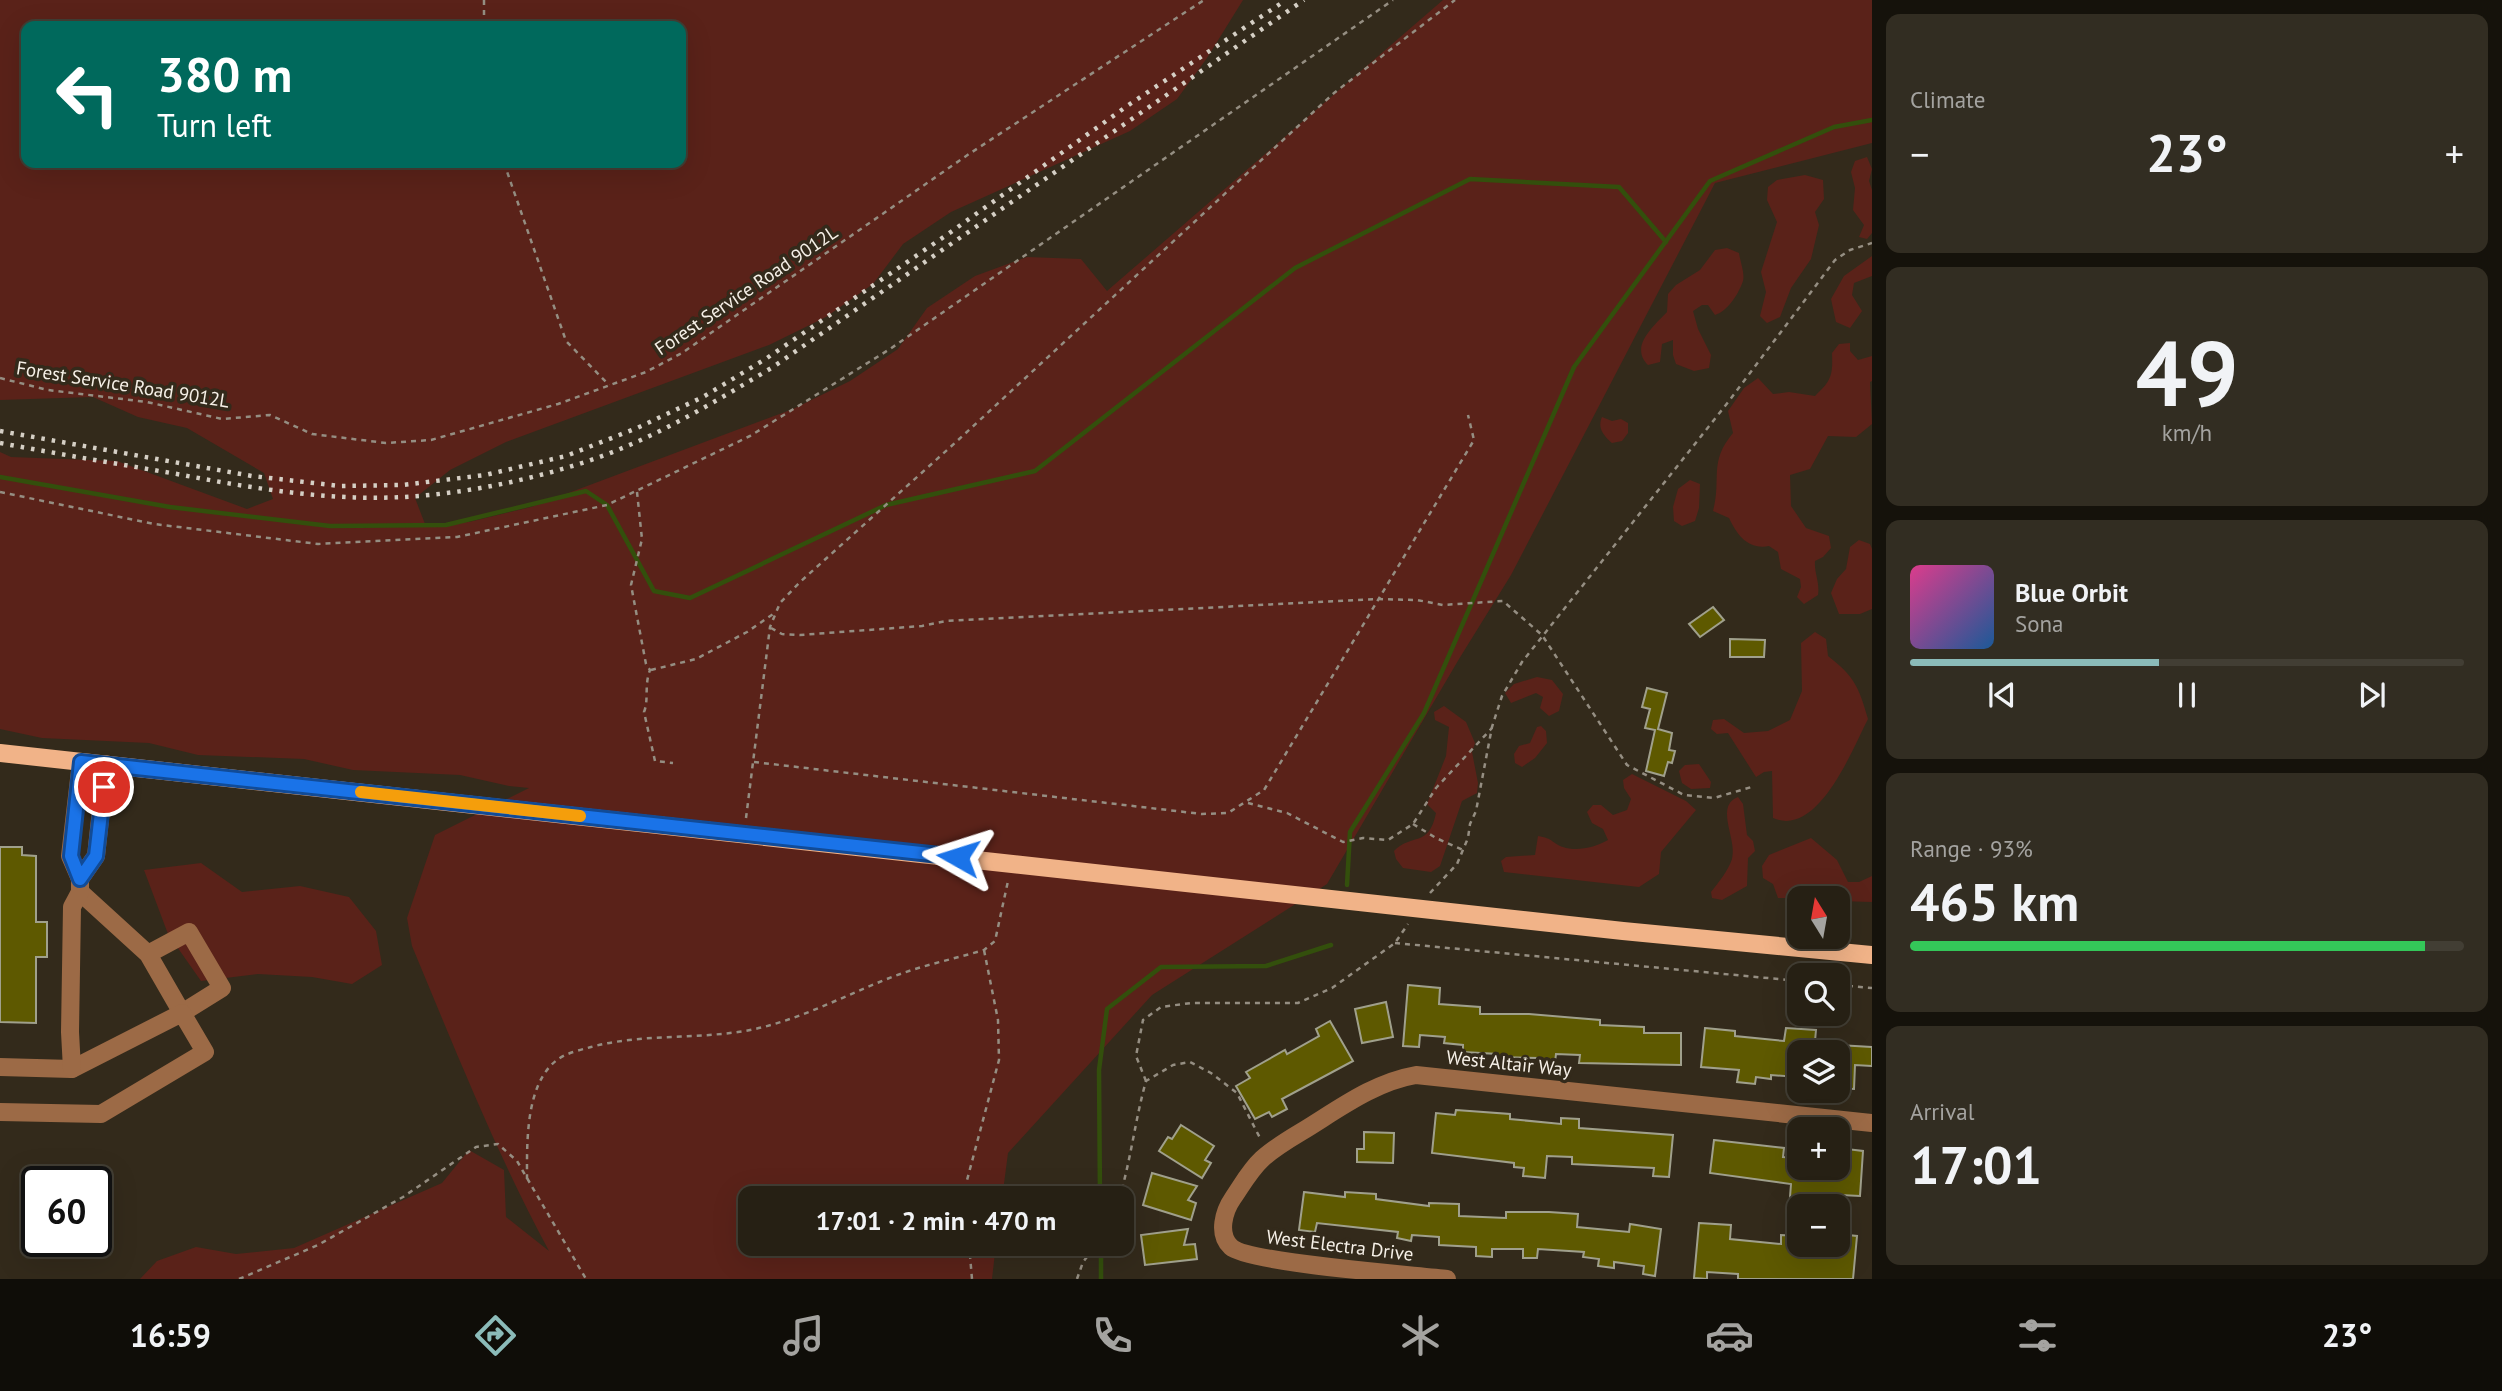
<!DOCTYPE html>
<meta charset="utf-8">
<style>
:root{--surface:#262014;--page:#322d22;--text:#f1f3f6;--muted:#a4a3a0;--line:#423e34;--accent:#8bbbb9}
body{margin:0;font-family:"PT Sans",sans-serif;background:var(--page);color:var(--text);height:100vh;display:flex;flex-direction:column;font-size:26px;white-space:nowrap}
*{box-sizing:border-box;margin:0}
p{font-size:23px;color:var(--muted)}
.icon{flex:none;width:38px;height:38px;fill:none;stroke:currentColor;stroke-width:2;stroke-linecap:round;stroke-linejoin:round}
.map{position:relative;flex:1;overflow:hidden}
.drawer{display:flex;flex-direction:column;gap:14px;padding:14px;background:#15120b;width:630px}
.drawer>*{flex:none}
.hud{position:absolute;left:21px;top:21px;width:665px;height:147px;border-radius:14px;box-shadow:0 7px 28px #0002,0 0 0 2px var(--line);background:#00695c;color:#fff;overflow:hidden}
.needle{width:46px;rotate:349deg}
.controls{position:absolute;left:1787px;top:886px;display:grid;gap:14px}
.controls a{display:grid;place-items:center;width:63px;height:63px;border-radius:14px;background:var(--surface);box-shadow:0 7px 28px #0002,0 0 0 2px var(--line);font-size:35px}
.speed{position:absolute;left:21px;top:1166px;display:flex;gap:14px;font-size:35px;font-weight:700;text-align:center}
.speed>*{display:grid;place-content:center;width:91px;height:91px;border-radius:50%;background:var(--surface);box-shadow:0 7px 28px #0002,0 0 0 2px var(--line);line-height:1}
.speed .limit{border:4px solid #111;border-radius:10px;background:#fff;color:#111}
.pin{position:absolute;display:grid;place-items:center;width:60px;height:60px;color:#fff;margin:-30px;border:4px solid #fff;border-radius:50%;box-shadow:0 2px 7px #0007}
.me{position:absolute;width:77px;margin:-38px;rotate:276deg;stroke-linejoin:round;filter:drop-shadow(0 0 5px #0008)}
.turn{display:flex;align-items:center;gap:24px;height:147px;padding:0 21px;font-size:32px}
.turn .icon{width:91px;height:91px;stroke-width:2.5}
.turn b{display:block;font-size:49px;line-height:60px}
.big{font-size:52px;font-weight:600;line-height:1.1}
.drawer .widget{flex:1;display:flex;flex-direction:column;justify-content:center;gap:10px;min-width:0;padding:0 24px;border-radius:14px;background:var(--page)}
.drawer .dial{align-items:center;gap:0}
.dial b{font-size:91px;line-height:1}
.song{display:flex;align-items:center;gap:21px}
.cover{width:84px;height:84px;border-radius:10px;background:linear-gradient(135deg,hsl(330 70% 55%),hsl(210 70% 35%))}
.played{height:7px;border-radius:4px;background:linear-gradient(90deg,var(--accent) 45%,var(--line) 45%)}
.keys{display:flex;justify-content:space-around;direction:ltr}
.heat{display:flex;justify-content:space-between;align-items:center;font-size:38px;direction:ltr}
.charge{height:10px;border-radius:5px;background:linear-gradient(90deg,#34c759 93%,var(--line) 0)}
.trip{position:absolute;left:738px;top:1186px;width:396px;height:70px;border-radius:14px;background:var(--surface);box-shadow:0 7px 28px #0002,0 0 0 2px var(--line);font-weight:600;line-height:70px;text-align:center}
.tabs{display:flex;height:112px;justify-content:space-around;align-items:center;background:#0f0d08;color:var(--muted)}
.tabs .icon{width:49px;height:49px}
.tabs .current{color:var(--accent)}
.tabs b{font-size:32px;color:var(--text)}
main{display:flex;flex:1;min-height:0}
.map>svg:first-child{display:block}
</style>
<main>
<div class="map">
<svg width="1872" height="1279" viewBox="0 0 1872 1279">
<rect width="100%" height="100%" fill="#332a1b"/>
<g fill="#5a2219" fill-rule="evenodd">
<path d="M 0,0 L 1243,0 L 1207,58 L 1177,99 L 1130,131 L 951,212 L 903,244 L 873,284 L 826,317 L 769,345 L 506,442 L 450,470 L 415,498 L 425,524 L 469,522 L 531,507 L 793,409 L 850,381 L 898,349 L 927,308 L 975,276 L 1027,257 L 1081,259 L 1107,291 L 1443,0 L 1872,0 L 1872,143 L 1715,183 L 1511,575 L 1459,659 L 1327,884 L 1152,995 L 1008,1153 L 1002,1199 L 751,1199 L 751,1244 L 996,1244 L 992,1279 L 140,1279 L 157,1261 L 196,1247 L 236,1254 L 294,1248 L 442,1183 L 469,1150 L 504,1170 L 506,1217 L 549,1251 C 496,1153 455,1049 412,946 L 407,918 L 435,835 L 529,788 L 509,786 L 460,775 L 353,770 L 304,759 L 198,755 L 149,743 L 42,738 L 0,729 L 0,452 L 11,457 L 117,461 L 247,509 L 273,499 L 264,473 L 187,428 L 138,417 L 93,397 L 0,400 ZM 26,26 L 681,26 L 681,163 L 26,163 Z"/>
<polygon points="1867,157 1872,169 1869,181 1872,190 1872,233 1867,239 1859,237 1864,225 1853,210 1855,188 1851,172 1855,161"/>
<polygon points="1805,175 1823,180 1824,199 1815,212 1819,225 1811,259 1791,288 1780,317 1767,323 1760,316 1766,292 1761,272 1777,222 1767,200 1768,187 1777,180"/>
<path d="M 1727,248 L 1739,253 C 1740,261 1745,273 1743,281 C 1739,293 1728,311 1715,315 L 1708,305 L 1702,305 L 1693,311 L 1698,329 L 1711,355 L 1709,368 L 1694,371 L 1676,364 L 1673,355 L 1673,340 L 1662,344 L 1660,362 L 1648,365 C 1629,346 1654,326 1667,312 L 1668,294 L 1676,285 L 1700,270 L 1715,250 Z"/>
<polygon points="1872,256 1872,276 1854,283 1852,295 1862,311 1850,328 1836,322 1831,299 1844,276"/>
<path d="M 1850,343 L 1850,351 L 1858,360 L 1872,356 L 1872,381 L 1870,382 L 1872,424 L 1856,437 L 1828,436 L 1810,469 L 1790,475 L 1791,506 L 1806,528 L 1829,536 L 1831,548 L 1823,557 L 1815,561 C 1814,573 1820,582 1818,595 L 1804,604 L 1797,597 L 1801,587 L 1800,579 L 1781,569 L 1778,552 L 1769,546 C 1748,550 1737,535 1729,518 L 1713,511 C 1722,478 1708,463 1733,433 L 1728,411 L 1744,388 L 1758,378 L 1773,394 L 1789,392 L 1815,396 C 1831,381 1833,376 1832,353 L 1839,344 Z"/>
<path d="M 1602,417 L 1612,421 L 1621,419 L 1628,423 L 1628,433 L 1622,441 L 1612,443 C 1604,436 1597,428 1602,417 Z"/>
<polygon points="1690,480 1700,484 1699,508 1695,521 1682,526 1674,521 1673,507 1678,489"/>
<polygon points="1859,540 1870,544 1872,549 1872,609 1860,614 1839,614 1831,593 1837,579 1846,569 1850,547"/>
<path d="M 1815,632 L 1826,639 L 1828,656 C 1854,676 1859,687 1868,719 C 1852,750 1818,838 1773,818 L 1772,771 L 1764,772 L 1756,777 L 1728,733 L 1717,734 L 1711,729 L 1713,720 L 1724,719 L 1744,733 L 1768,731 L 1790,720 L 1802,691 L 1801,643 Z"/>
<polygon points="1537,677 1552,680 1563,694 1559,711 1549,716 1540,708 1543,697 1536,693 1511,703 1505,693 1514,684"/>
<path d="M 1444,706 L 1466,722 L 1475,743 L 1472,752 L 1478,783 L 1477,793 L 1462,801 L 1440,866 L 1431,872 L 1403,868 L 1396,859 L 1394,851 C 1411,833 1429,848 1436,813 L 1427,804 L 1446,756 L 1449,727 L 1435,720 L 1434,712 Z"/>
<polygon points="1541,726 1546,731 1547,743 1535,758 1522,767 1515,763 1514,754 1519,746 1530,743 1537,727"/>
<polygon points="1699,764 1711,782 1710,788 1691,789 1682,783 1679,771 1685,765"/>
<path d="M 1632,774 L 1686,801 L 1696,810 L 1661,852 L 1659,874 L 1639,887 L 1504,872 L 1501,861 L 1506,857 L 1535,855 L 1538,836 C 1553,838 1553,844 1563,847 C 1577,852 1596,847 1608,840 L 1603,829 L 1592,823 L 1587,812 L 1593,805 L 1601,805 L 1613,815 L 1627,810 L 1631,799 L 1624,788 L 1623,780 Z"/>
<path d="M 1738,797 L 1743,804 L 1747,835 L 1753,841 L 1755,851 L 1748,858 L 1747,886 L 1722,900 L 1712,898 L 1711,892 C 1719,882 1728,871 1732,859 C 1738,840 1714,806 1738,797 Z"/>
<polygon points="1811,838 1837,860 1848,882 1859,882 1872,876 1872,902 1838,901 1838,898 1778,898 1773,884 1763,878 1762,866 1769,855"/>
<polygon points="201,863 242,892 300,886 349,897 376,931 382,965 352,984 312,977 258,974 201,981 168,934 144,870"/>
</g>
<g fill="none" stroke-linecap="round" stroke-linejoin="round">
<g stroke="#334f0c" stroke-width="4.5">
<polyline points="0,477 170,507 330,526 446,525 586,491 607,505 654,591 690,598 886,505 1035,471 1295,268 1470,179 1619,187 1666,242"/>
<polyline points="1347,885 1350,832 1424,713 1574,367 1710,181 1834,127 1872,120"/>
<polyline points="1100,1199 1099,1070 1107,1009 1161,967 1266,966 1331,945"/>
<polyline points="1101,1244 1101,1279"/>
</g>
</g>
<g fill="#5e5900" stroke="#a0a08c" stroke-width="2">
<polygon points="1713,607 1724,620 1700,637 1689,624"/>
<polygon points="1730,639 1765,640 1764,657 1730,657"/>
<polygon points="1647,688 1667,693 1658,729 1672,733 1669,750 1675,751 1672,763 1668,762 1664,776 1646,771 1655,730 1645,728 1650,709 1642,707"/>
<polygon points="0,847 22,847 22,855 36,856 36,922 47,922 47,957 36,957 36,1023 0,1022"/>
<polygon points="1408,985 1440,988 1439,1004 1480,1007 1480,1014 1529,1014 1600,1020 1600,1025 1644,1027 1644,1033 1681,1033 1681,1065 1579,1063 1580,1055 1556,1054 1555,1062 1538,1059 1538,1058 1498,1057 1498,1054 1463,1052 1463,1045 1444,1043 1445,1037 1420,1035 1419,1047 1403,1046"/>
<polygon points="1386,1002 1393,1037 1362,1043 1355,1009"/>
<polygon points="1330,1021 1353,1061 1282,1099 1287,1109 1272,1117 1269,1112 1255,1119 1236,1086 1250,1078 1246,1072 1285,1050 1287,1054 1319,1036 1316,1029"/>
<polygon points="1705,1028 1735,1031 1735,1036 1784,1041 1786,1028 1816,1030 1814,1052 1799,1052 1798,1077 1771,1075 1771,1079 1756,1077 1755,1084 1737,1082 1739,1070 1701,1067"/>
<polygon points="1838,1045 1872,1047 1872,1066 1855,1065 1854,1089 1838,1088"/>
<polygon points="1456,1110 1510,1114 1510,1119 1561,1124 1561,1118 1579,1119 1579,1128 1673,1135 1669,1177 1653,1176 1654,1168 1572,1164 1572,1157 1547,1156 1545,1178 1523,1176 1524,1168 1514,1167 1514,1163 1432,1153 1436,1113 1455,1115"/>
<polygon points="1181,1125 1214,1146 1205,1160 1211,1163 1202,1178 1159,1151 1168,1137 1172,1139"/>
<polygon points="1364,1132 1394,1133 1393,1163 1357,1162 1357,1149 1364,1149"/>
<polygon points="1714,1140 1784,1148 1783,1157 1799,1158 1799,1167 1838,1167 1838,1156 1846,1156 1847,1149 1863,1151 1860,1196 1821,1194 1821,1200 1790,1197 1791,1184 1710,1173"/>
<polygon points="1152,1173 1197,1186 1188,1200 1196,1203 1191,1220 1143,1205"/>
<polygon points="1304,1192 1345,1197 1345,1192 1376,1194 1376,1199 1429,1206 1429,1203 1459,1204 1459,1216 1506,1218 1506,1212 1549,1212 1578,1214 1577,1227 1629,1232 1630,1224 1661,1229 1655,1276 1643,1274 1644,1266 1614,1262 1614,1268 1598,1266 1599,1259 1583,1257 1584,1252 1538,1249 1537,1258 1523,1258 1523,1249 1492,1249 1492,1257 1476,1256 1476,1247 1439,1245 1439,1237 1412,1235 1411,1241 1397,1238 1398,1232 1317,1223 1315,1232 1299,1230"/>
<polygon points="1699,1223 1731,1225 1730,1239 1781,1244 1781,1235 1799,1236 1799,1244 1838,1244 1838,1234 1857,1236 1853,1279 1738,1279 1738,1274 1707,1272 1707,1279 1694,1278"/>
<polygon points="1188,1229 1184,1245 1195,1244 1197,1259 1145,1265 1141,1235"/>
</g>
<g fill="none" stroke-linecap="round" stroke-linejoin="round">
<g stroke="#958e82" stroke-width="2.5" stroke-dasharray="5 5" stroke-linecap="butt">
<polyline points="484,0 484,26"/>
<polyline points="504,163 566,341 609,385"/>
<polyline points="0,378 48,390 147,402 222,419 270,415 312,434 386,443 431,440 558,404 646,372 682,353 969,154 1204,0"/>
<polyline points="0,492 154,524 318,544 457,537 607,505 750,436 890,349 1393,0"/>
<path d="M 637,492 L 642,539 L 631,585 L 646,664 L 650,670 C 644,686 649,700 644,712 L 655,761 L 673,763"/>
<polyline points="771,628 782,634 800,635 922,626 946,621 1378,599 1417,600 1443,605 1503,601 1542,635 1627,765 1684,795 1714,798 1755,786"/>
<polyline points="651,670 696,659 747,632 776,612"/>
<polyline points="754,762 1202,814 1228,813 1264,790 1474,440 1468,415"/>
<polyline points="1248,803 1287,813 1343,842 1363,838 1388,840 1413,824 1436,788 1492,728"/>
<polyline points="746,818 770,627 780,603 800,582 956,442 1334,93 1455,0"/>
<polyline points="1413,824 1436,838 1463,850"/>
<polyline points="1430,893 1457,864 1468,838 1470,824 1476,811 1492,727 1502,696 1522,662 1729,401 1835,260 1850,250 1872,243"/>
<polyline points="1395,943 1799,981"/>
<polyline points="1838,985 1872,988"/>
<polyline points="1146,1081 1136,1056 1143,1020 1161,1007 1191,1003 1298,1003 1332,988 1395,943 1408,924"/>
<path d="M 527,1179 C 527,1144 525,1084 557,1060 C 566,1053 580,1050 591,1047 C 640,1034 689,1039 738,1032 C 796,1024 849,992 903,973 C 929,964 957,958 984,950 L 995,941 L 1008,881"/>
<polyline points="962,1199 999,1060 998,1020 984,950"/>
<path d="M 1119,1199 C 1131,1160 1135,1120 1146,1081 L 1173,1065 L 1190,1062 L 1211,1073 L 1237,1093 L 1260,1138"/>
<polyline points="969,1244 972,1279"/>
<polyline points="239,1279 318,1245 403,1197 476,1147 498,1144 517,1161 586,1279"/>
<polyline points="1077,1279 1083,1262 1097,1244"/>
</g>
<g stroke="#9c6a46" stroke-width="18">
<polyline points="81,762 70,856 80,879 80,892 148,954 189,932 222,988 182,1013 148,954"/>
<polyline points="80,879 96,856 106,764"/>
<polyline points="0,1067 72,1069 182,1013 205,1052 101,1114 0,1112"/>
<polyline points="72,1069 70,1032 72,907 80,892"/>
<path d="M 1447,1279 C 1414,1275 1248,1263 1231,1247 C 1217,1234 1224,1211 1233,1198 C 1242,1185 1250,1170 1262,1159 C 1275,1147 1291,1138 1306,1129 C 1340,1108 1375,1082 1416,1075 L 1872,1123"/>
</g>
<polyline stroke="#f1b388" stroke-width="18" points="0,753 1623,931 1872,955"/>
<g stroke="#d5cfc5" stroke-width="4.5" stroke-dasharray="3.5 7" stroke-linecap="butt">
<polyline points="0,431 252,476 340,486 402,485 485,475 566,456 637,428 703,397 767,358 948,234 1130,104 1280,4"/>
<path d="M 0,443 C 59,454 118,464 177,474 C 251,488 327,501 403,497 C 458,494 516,483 569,467 C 642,446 708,406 773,367 L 1304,0"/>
</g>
</g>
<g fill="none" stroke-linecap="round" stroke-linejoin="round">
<defs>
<polyline id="route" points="104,787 96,856 80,879 71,856 81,762 958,857"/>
</defs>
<use href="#route" stroke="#114b97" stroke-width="18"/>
<use href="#route" stroke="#1a73e8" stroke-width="12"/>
<polyline stroke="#f59e0b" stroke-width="12" points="361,792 580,816"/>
</g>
<g text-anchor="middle" stroke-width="7" stroke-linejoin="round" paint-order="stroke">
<g font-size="19" fill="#f6f0e7" stroke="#332a1b">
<text transform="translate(746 290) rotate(-34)" y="7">Forest Service Road 9012L</text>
<text transform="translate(123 384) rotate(9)" y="7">Forest Service Road 9012L</text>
<text transform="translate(1509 1063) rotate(6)" y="7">West Altair Way</text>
<text transform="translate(1340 1245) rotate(7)" y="7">West Electra Drive</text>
</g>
</g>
</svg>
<div class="controls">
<a><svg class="needle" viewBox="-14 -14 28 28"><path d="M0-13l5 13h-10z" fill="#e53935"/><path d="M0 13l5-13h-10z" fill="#a4a3a0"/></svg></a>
<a><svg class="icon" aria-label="search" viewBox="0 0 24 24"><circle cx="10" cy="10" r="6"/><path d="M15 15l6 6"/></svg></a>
<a><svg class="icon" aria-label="layers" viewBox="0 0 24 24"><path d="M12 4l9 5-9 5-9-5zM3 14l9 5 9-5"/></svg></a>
<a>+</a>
<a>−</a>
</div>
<div class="speed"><div class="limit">60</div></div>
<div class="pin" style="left:104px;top:787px;background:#d93025"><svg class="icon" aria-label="arrive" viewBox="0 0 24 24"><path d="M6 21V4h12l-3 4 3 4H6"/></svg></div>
<svg class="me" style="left:958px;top:857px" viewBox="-20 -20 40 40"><path d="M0-17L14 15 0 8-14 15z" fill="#1a73e8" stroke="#fff" stroke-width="4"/></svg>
<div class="trip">17:01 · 2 min · 470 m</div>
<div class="hud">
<div class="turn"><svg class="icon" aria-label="left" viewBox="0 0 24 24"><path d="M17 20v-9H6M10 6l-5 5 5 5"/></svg><div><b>380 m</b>Turn left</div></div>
</div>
</div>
<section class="drawer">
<div class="widget"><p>Climate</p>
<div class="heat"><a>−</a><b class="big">23°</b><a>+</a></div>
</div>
<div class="widget dial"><b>49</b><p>km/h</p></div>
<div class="widget">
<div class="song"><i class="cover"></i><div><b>Blue Orbit</b><p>Sona</p></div></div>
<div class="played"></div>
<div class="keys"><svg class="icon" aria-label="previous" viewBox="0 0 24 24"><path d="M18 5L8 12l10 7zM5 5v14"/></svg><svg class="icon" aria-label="pause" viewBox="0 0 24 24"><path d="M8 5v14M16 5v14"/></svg><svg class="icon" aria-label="next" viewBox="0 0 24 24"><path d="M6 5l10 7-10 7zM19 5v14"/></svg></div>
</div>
<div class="widget"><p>Range · 93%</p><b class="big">465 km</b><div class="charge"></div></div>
<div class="widget"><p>Arrival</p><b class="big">17:01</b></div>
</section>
</main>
<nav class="tabs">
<b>16:59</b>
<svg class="icon current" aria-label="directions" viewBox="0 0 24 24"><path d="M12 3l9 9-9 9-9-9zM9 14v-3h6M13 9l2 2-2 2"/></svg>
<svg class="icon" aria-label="music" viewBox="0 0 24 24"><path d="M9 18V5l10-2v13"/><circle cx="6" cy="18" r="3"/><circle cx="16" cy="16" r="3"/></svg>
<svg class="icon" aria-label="phone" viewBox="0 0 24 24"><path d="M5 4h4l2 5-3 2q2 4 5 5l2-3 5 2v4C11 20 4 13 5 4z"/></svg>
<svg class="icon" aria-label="climate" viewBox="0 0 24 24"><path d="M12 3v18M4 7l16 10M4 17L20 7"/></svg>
<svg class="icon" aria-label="car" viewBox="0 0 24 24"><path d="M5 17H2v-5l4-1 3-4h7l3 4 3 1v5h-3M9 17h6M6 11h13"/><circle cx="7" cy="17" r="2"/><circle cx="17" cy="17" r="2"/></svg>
<svg class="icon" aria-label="filters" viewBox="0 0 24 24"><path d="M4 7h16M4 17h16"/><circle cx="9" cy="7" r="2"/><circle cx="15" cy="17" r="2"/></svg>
<b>23°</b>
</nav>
